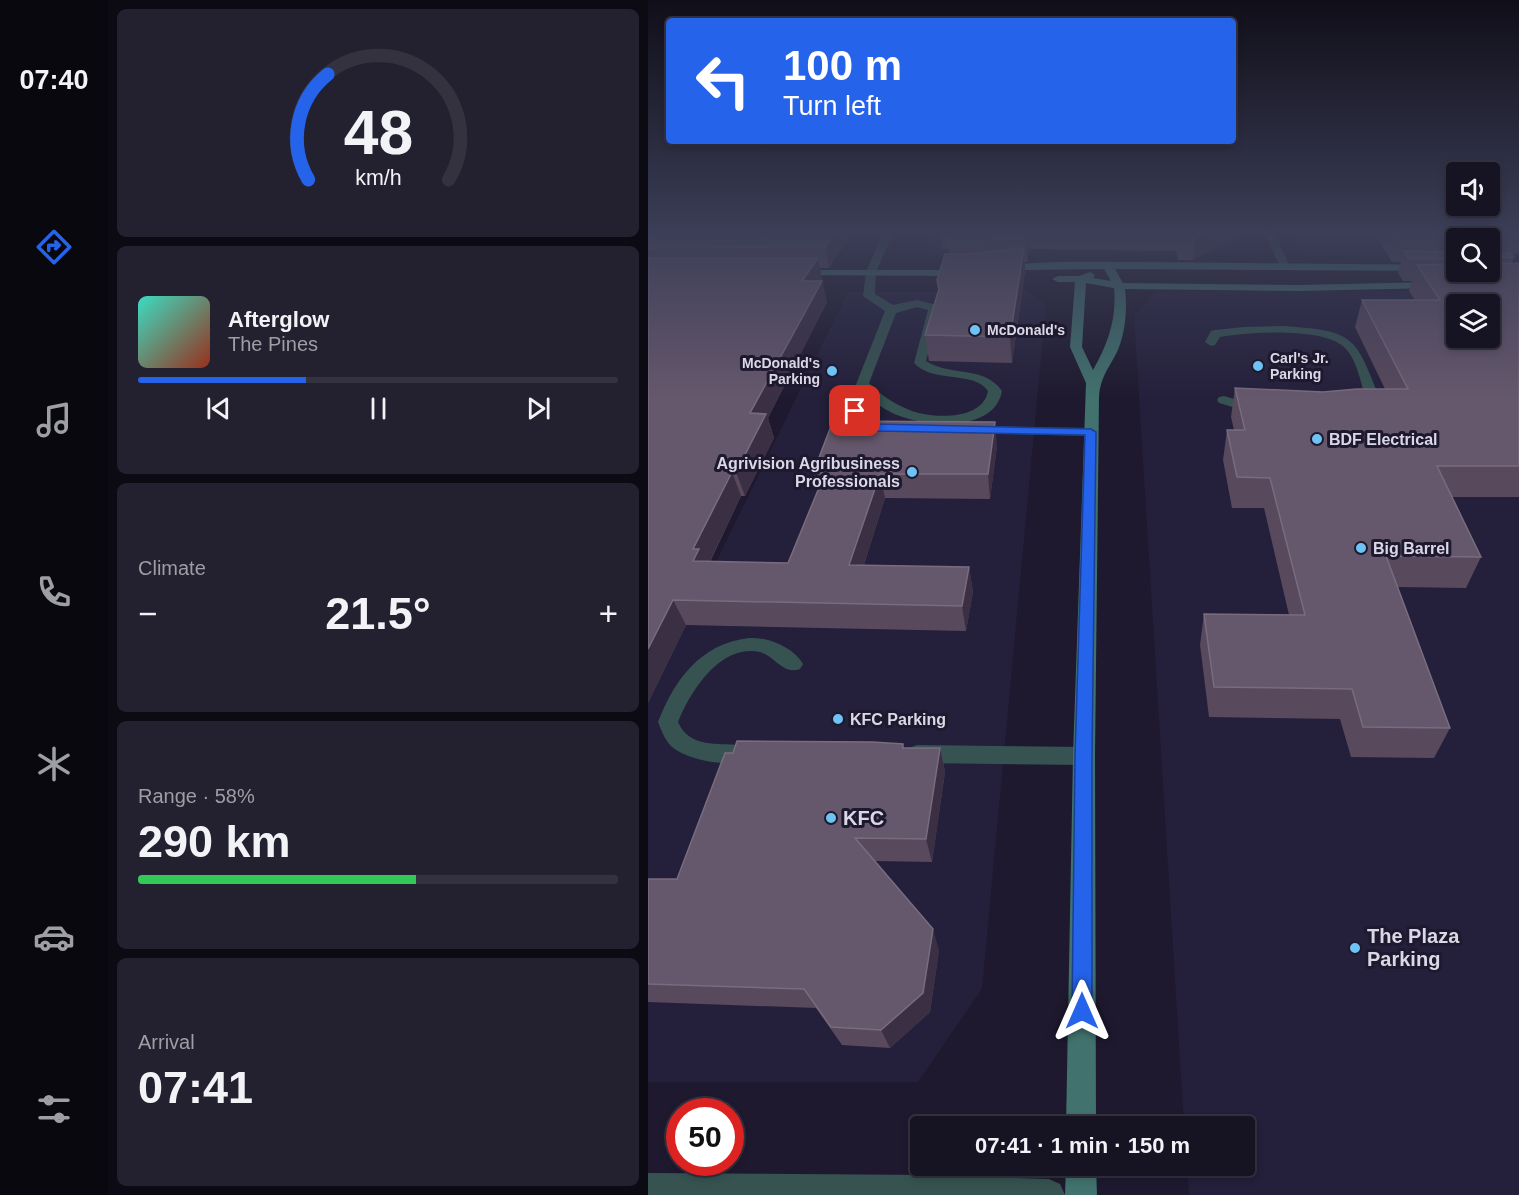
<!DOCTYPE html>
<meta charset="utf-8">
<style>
:root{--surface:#161322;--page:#23202f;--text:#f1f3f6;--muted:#9e9ea5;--line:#353240;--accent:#2563eb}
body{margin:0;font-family:Arial,sans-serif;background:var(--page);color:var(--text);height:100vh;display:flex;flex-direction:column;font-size:22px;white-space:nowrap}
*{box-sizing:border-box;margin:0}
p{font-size:20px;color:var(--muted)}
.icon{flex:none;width:33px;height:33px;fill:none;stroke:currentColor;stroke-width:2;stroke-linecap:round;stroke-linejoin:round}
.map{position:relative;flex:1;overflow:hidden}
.details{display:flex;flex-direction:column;gap:9px;padding:9px;background:#0c0a13;width:540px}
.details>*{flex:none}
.banner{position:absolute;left:18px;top:18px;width:570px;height:126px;border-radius:6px;box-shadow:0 3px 9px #0003,0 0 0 2px var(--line);background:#2563eb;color:#fff;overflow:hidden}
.fabs{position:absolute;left:798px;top:162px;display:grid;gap:12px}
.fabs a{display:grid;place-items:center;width:54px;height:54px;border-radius:6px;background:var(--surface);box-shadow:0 3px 9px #0003,0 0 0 2px var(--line);font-size:30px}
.speed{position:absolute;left:18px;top:1098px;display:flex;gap:12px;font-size:30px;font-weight:700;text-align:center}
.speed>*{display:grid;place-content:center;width:78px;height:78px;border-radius:50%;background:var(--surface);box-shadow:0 3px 9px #0003,0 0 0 2px var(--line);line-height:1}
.speed .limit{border:9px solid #d22;background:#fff;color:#111}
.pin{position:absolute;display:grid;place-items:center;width:51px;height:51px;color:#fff;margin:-26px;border-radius:12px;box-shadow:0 3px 9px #0006}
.me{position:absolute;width:66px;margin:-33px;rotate:0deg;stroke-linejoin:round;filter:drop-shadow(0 0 4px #0008)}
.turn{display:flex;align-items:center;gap:21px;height:126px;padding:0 18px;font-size:27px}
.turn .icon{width:78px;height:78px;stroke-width:2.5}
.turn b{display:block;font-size:42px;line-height:51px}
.big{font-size:45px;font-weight:700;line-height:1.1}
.details .widget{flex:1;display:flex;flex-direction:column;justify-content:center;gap:9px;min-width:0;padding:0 21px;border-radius:9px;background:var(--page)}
.details .dial{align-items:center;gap:0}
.dial svg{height:156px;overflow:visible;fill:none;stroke:var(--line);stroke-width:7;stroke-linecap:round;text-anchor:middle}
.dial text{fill:var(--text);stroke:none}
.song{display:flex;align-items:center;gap:18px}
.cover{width:72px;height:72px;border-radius:9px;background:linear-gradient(135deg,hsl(170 70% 55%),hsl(10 70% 35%))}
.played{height:6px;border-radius:3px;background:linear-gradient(90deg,var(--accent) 35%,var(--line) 35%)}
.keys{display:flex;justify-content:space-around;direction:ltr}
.heat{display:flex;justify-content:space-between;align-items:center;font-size:33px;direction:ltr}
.charge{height:9px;border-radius:4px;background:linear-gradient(90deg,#34c759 58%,var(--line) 0)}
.trip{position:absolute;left:262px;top:1116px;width:345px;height:60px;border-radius:6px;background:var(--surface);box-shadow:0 3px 9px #0003,0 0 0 2px var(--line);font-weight:700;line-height:60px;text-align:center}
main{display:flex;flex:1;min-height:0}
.tab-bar{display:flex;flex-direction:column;width:108px;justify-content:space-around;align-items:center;background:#09080e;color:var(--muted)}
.tab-bar .icon{width:42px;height:42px}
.tab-bar .active{color:var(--accent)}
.tab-bar b{font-size:27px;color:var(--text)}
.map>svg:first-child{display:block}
</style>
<main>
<nav class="tab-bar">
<b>07:40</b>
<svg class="icon active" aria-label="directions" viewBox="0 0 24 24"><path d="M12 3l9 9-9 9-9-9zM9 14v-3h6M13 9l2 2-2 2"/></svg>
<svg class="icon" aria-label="music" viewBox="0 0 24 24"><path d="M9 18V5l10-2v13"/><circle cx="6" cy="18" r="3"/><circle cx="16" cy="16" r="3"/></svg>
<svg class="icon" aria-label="phone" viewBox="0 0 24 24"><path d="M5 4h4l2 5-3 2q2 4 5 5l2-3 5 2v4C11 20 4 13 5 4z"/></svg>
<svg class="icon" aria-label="climate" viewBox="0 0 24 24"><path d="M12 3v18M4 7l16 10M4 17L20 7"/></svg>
<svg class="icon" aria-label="car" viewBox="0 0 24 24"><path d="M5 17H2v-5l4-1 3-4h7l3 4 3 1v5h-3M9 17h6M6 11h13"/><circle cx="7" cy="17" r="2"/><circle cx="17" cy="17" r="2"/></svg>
<svg class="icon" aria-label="filters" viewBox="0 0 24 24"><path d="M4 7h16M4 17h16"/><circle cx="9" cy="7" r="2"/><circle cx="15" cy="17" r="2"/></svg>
</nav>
<section class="details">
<div class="widget dial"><svg viewBox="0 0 100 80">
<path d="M14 69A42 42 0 1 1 86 69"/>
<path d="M14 69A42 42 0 0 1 24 15" stroke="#2563eb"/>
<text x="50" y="56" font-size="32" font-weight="700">48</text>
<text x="50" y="72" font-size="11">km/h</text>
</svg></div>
<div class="widget">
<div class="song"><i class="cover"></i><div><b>Afterglow</b><p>The Pines</p></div></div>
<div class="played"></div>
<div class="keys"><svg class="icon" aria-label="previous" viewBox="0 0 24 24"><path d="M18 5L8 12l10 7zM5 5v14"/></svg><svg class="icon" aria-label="pause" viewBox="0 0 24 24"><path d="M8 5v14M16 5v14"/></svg><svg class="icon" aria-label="next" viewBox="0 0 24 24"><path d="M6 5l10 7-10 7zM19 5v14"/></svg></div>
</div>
<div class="widget"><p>Climate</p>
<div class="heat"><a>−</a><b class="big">21.5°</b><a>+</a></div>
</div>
<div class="widget"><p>Range · 58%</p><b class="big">290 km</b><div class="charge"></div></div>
<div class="widget"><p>Arrival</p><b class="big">07:41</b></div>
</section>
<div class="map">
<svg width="871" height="1195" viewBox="0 0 871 1195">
<rect width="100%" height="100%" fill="#1e192e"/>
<g fill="#241f3a" fill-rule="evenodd">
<polygon points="279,233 588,233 591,239 583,250 574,253 272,255"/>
<polygon points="642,233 871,233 871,257 842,256 842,238 808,238 808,256 650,254"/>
<polygon points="379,291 398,305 334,989 270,1082 0,1082 0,701 200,292"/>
<path d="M 509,291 L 871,291 L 871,1195 L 541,1195 L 539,1166 L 597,1166 L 597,1126 L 536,1126 L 486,315 ZM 808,304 L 842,304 L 842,338 L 808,338 Z"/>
</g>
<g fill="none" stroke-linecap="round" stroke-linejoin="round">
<g fill="#365351" fill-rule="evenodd">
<path d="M 223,269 L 228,272 L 227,294 L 245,305 L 269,300 L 289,305 L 292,310 L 278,361 C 303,377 336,365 354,391 C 347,430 287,427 258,418 C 243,414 229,405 218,395 L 215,416 L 224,421 L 238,424 L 240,427 C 232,434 204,429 201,417 C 199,409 203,399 205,392 L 237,311 L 215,296 L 218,272 ZM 269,307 L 280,310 L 266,363 C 285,384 326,370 340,391 C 335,420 287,419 264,411 C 248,405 232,395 221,383 L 248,313 Z"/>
<path d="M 636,326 C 706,331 707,335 732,399 L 724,411 L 719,412 L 712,408 L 718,399 C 713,384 709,359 696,347 C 674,327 600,332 572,337 L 567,345 L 563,346 L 557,342 L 563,331 L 567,330 L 596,327 Z"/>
<polygon points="576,396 613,407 615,410 608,414 571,403 569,400 571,397"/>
<polygon points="323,426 443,428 450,432 443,436 318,433 316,430"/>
<path d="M 101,638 C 120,637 145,647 155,664 L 152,669 C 135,675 127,656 112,652 C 72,643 42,692 30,722 C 44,754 83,739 109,748 L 112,754 L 109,760 C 88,768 40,762 23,746 C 17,740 13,730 10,722 C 27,679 52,644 101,638 Z"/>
<polygon points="269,745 436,747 444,750 447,756 444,762 436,765 269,763 261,760 258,754 261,748"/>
</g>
<g fill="#365351" fill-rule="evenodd">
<polygon points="235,233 245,233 228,272 227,274 219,274 218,272"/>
<polygon points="617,233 627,233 641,265 640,267 632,267 631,265"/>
<polygon points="0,1173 281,1175 401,1179 412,1184 417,1195 0,1195"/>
</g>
<g fill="#41726e" fill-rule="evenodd">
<path d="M 487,262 L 808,265 L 808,271 L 467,269 L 475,283 L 651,285 L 787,282 L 793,285 L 787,288 L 651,291 L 477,289 C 479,305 478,326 473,341 C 467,363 452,372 451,398 L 447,756 L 448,1126 L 418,1126 L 425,756 L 438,383 L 422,347 L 427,282 L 410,282 L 404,279 L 410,276 L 431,276 L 442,272 L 447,275 L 445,278 L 463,281 L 456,269 L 375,270 L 353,273 L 348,270 C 362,259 463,262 487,262 ZM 438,283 L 466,288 C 469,318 460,344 445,370 L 434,347 Z"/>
<polygon points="149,270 316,270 321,273 316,276 145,275 145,271"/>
<polygon points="418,1166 448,1166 449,1195 417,1195"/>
</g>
</g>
<g fill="#58495d" fill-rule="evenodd">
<polygon points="0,233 200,239 181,268 172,268 174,279 173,281 174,281 179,302 120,418 126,438 97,496 93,496 62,562 140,563 170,491 165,473 349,446 342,499 237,498 216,565 321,567 325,592 318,631 38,625 0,703"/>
<polygon points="292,233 587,233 586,238 545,260 530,260 528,251 381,249 379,262 377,262 377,272 364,363 281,361 277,335 290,291 289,280 301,254 301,249 294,249"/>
<path d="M 726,233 L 871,233 L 871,254 L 863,254 L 866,257 L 864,263 L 871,263 L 871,497 L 804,497 L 833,557 L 818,588 L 750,587 L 802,728 L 786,758 L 703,757 L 692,719 L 561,717 L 552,645 L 556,614 L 641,615 L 616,508 L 584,508 L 575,460 L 579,430 L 586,430 L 583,417 L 587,388 L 675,392 L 737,389 L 707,327 L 714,300 L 767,300 L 761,291 L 764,281 L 755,281 L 750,273 L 753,262 L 744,262 ZM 808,238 L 842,238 L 842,272 L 808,272 Z"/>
<polygon points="256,748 292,748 297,772 284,862 227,861 291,950 282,1012 242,1048 194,1045 168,1008 0,1002 0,879 29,879 85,753"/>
</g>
<g fill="#3b2f44">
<polygon points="186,233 199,233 200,239 181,268 177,247"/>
<polygon points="378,233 380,233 381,249 379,262 378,238"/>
<polygon points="555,233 587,233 586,238 545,260 548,237"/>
<polygon points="853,242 848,257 848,243"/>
<polygon points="376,248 377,272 364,363 362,337"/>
<polygon points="170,258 174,279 159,302 154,281"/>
<polygon points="174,281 179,302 120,418 126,438 97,496 88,472 102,413"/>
<polygon points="347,422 349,446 342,499 340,474"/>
<polygon points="84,472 93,496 59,567 45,561 45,549"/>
<polygon points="232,474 237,498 208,590 201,565"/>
<polygon points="321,567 325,592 318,631 314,606"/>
<polygon points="25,600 38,625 0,703 0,649"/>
<polygon points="292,748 297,772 284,862 278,839"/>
<polygon points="285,929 291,950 282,1012 242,1048 233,1030"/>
</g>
<g fill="#66586c" stroke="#786c7f" stroke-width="1.5" fill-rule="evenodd">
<polygon points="0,233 186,233 177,247 0,248"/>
<polygon points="304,233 378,233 378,238 300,244"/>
<polygon points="531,233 555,233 548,237 531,237"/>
<polygon points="744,233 845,233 853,242 848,243 848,252 862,253 866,257 842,258 842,238 808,238 808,241 749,241"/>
<polygon points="376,248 362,337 277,335 291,289 289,280 297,254 323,254"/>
<polygon points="756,251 808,252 808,258 761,259"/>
<polygon points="0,258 170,258 154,281 174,281 102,413 118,414 88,472 84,472 45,549 51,549 45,561 140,563 177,473 165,473 185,421 347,422 340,474 232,474 201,565 321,567 314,606 25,600 0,649"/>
<path d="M 871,263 L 871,466 L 789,466 L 833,557 L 738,556 L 802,728 L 715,727 L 704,689 L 566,687 L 556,614 L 657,615 L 622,478 L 589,477 L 579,430 L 597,430 L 587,388 L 675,392 L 709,389 L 760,389 L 714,300 L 792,300 L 769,265 L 808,264 L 808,272 L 842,272 L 842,264 ZM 808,304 L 842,304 L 842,338 L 808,338 Z"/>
<polygon points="89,741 225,742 255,744 255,748 292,748 278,839 207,838 285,929 275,993 233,1030 183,1027 156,989 0,984 0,879 29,879 77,753 85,753"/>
</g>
<linearGradient id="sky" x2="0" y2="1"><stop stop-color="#100e19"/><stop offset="0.58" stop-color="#3b3e57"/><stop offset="1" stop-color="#3b3e57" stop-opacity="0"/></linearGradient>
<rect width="871" height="400" fill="url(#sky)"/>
<polygon fill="#2563eb" stroke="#184099" stroke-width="1.5" points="207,408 211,409 216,420 230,424 443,429 448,432 444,756 444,1011 441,1018 434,1021 427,1018 424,1011 427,756 437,435 229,431 204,421 202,411"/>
<g fill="#6fc2f4" stroke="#1e192e" stroke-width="2">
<circle cx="327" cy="330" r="6"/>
<circle cx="610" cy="366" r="6"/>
<circle cx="184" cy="371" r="6"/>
<circle cx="669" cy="439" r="6"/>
<circle cx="264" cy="472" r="6"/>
<circle cx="713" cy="548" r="6"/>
<circle cx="190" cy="719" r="6"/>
<circle cx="183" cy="818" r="6"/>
<circle cx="707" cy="948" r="6"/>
</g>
<g text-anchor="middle" stroke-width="6" stroke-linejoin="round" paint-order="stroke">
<g font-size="14" font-weight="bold" fill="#dad8e6" stroke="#1e192e" text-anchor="start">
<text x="339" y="335">McDonald's</text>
<text x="622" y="363">Carl's Jr.<tspan x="622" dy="16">Parking</tspan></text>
<text x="172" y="368" text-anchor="end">McDonald's<tspan x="172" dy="16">Parking</tspan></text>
</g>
<g font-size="16" font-weight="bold" fill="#dad8e6" stroke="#1e192e" text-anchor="start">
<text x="681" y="445">BDF Electrical</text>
<text x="252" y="469" text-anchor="end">Agrivision Agribusiness<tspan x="252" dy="18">Professionals</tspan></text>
<text x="725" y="554">Big Barrel</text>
<text x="202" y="725">KFC Parking</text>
</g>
<g font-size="20" font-weight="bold" fill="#dad8e6" stroke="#1e192e" text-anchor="start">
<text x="195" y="825">KFC</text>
<text x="719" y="943">The Plaza<tspan x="719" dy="23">Parking</tspan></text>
</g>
</g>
</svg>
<div class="fabs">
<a><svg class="icon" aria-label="sound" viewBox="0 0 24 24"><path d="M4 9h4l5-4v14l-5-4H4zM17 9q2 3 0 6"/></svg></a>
<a><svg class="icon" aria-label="search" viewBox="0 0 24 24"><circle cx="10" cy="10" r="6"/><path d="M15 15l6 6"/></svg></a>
<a><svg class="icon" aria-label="layers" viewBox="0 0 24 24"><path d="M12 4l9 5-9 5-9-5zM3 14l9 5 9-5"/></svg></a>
</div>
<div class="speed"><div class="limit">50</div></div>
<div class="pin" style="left:207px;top:411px;background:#d93025"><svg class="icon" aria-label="arrive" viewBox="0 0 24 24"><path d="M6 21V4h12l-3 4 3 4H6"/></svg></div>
<svg class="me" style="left:434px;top:1011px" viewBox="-20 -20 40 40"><path d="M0-17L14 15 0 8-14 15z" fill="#2563eb" stroke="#fff" stroke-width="4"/></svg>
<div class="trip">07:41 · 1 min · 150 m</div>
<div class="banner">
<div class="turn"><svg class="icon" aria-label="left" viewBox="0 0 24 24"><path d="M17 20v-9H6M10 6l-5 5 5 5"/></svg><div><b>100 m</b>Turn left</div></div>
</div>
</div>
</main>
